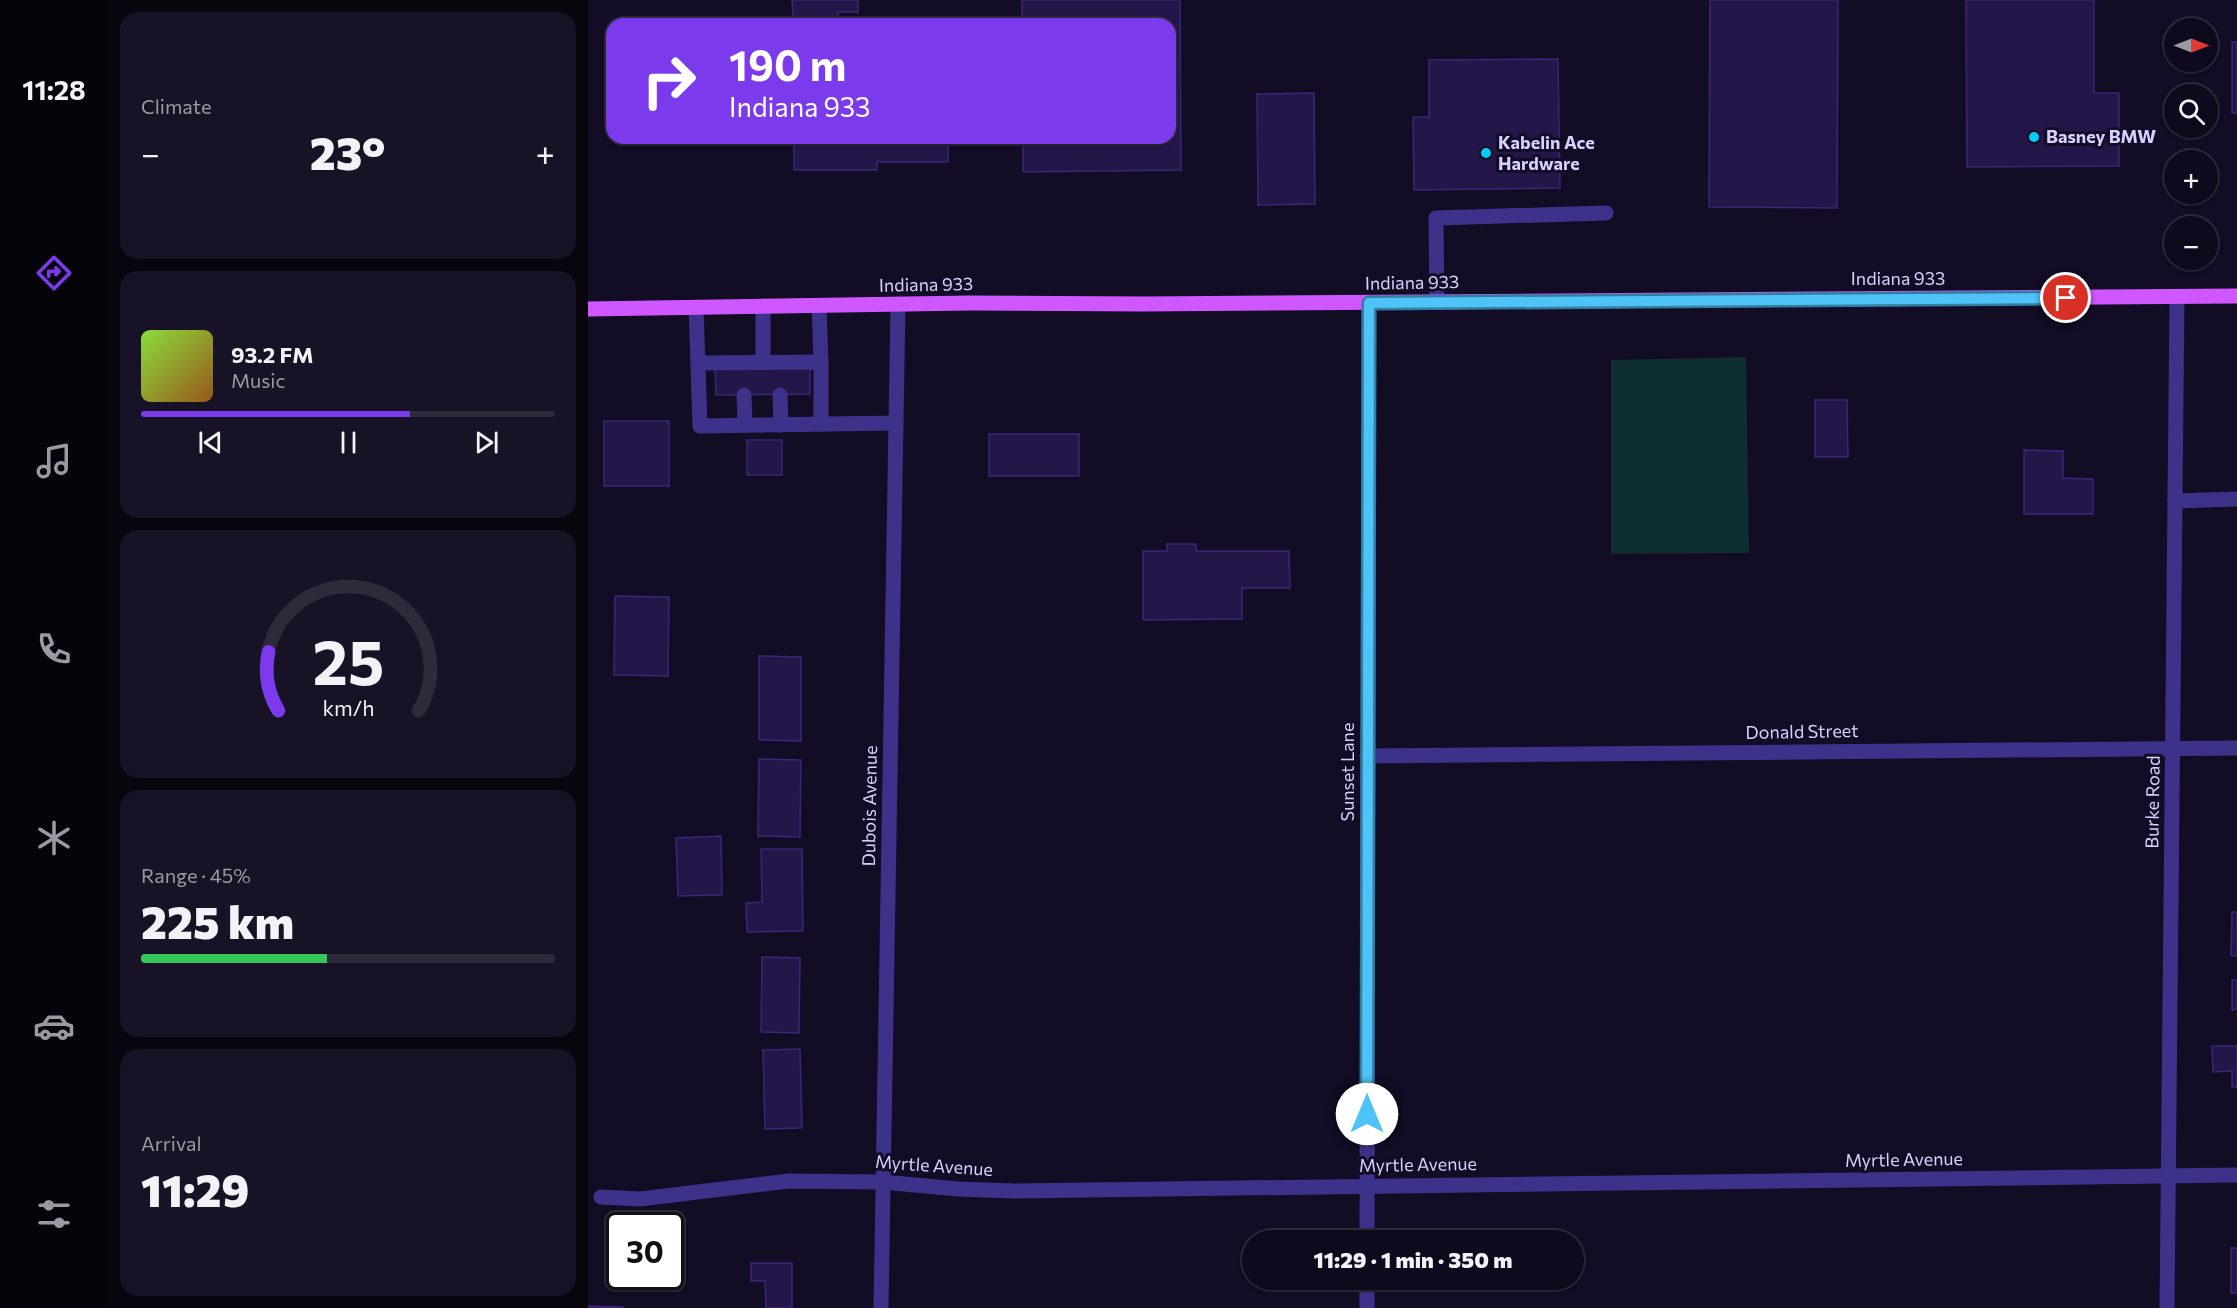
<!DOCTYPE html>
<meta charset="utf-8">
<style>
:root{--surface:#0e091c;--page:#171225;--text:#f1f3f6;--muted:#9b9aa3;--line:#2e2a3b;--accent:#7c3aed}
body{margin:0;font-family:Commissioner,sans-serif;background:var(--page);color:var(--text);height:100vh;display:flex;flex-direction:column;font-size:22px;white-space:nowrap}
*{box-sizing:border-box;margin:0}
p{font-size:20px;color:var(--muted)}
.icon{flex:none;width:33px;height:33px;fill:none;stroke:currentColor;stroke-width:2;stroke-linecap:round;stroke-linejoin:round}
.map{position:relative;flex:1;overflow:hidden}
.panel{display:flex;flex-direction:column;gap:12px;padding:12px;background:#08050f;width:480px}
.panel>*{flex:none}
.top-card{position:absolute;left:18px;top:18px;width:570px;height:126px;border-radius:18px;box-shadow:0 2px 4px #0004,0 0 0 2px var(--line);background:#7c3aed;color:#fff;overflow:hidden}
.needle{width:39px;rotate:90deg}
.tools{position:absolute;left:1576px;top:18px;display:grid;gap:12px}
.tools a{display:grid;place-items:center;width:54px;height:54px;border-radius:50%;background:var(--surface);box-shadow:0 2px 4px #0004,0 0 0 2px var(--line);font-size:30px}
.speed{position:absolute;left:18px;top:1212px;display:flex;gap:12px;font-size:30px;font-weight:700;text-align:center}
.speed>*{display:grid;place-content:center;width:78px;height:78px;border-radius:50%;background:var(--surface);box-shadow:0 2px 4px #0004,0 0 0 2px var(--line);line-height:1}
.speed .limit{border:3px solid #111;border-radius:9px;background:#fff;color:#111}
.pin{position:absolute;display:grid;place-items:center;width:51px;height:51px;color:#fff;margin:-26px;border:3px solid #fff;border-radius:50%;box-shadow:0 2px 6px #0007}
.me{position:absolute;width:66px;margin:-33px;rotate:0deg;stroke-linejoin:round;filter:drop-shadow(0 0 4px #0008)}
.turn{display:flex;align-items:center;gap:21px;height:126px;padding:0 24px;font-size:27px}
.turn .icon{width:78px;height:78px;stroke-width:2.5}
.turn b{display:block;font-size:42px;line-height:51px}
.big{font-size:45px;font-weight:800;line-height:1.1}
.panel .tile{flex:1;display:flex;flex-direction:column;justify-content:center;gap:9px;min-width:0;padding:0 21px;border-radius:18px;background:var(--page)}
.panel .dial{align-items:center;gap:0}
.dial svg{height:156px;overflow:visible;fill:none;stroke:var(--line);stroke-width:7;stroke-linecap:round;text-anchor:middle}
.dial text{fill:var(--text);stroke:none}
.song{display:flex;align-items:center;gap:18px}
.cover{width:72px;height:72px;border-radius:9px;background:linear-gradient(135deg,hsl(90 70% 55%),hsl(30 70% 35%))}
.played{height:6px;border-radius:3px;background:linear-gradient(90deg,var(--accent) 65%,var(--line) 65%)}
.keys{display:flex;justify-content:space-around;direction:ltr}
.heat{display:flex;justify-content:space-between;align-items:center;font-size:33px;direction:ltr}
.charge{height:9px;border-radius:4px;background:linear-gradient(90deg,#34c759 45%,var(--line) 0)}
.trip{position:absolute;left:654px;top:1230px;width:342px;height:60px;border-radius:30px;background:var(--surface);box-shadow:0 2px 4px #0004,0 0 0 2px var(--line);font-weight:800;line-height:60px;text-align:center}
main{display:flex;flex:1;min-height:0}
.tabs{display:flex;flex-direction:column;width:108px;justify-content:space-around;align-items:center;background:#06040b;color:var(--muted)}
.tabs .icon{width:42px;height:42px}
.tabs .current{color:var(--accent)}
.tabs b{font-size:27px;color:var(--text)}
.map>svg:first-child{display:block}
</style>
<main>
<nav class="tabs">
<b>11:28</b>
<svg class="icon current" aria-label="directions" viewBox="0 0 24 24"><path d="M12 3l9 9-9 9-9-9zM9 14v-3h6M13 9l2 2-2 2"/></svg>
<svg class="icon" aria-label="music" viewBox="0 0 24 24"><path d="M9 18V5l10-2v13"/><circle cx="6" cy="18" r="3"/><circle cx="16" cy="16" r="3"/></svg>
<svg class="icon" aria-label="phone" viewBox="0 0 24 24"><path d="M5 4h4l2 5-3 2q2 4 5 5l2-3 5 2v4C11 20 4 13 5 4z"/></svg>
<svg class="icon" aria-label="climate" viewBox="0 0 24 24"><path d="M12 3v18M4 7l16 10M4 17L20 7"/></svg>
<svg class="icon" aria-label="car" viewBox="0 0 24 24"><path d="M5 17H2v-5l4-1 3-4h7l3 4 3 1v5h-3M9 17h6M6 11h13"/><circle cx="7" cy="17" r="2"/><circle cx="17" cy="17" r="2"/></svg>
<svg class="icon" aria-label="filters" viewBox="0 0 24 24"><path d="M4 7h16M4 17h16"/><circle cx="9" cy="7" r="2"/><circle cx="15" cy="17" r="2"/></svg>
</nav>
<section class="panel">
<div class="tile"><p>Climate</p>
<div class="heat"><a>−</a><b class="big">23°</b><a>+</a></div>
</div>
<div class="tile">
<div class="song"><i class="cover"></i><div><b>93.2 FM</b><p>Music</p></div></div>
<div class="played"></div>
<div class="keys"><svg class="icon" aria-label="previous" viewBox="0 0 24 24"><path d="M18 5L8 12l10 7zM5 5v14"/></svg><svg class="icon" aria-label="pause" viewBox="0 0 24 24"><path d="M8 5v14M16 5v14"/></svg><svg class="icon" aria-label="next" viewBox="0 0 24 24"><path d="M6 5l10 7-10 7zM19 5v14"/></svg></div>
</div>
<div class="tile dial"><svg viewBox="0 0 100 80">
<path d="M14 69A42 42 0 1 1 86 69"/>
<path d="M14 69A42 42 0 0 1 9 39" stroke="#7c3aed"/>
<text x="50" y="56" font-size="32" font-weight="700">25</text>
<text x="50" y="72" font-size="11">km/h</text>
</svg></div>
<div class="tile"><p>Range · 45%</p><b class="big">225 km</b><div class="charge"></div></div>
<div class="tile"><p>Arrival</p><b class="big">11:29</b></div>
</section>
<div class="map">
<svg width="1649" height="1308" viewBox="0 0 1649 1308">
<rect width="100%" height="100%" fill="#120c25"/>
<polygon fill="#0e2e30" points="1158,357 1161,553 1023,554 1023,360"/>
<g fill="#241648" stroke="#3c2577" stroke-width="1.5">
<polygon points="204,0 270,0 270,12 250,12 250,24 206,24"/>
<polygon points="434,0 592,0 593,170 435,172 435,138 582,138 582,24 434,24"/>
<polygon points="1122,0 1250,0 1249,208 1121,207"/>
<polygon points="1378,0 1506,0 1506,93 1531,93 1531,166 1379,167"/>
<rect x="1644" y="42" width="5" height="71"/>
<polygon points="970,59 972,188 826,190 825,117 841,117 841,60"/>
<polygon points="726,93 727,204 670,205 669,94"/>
<polygon points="206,138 360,138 360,162 289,162 289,170 206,170"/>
<polygon points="222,367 222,394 128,395 127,368"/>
<polygon points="1227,400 1259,400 1260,457 1227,457"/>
<rect x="16" y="421" width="65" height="65"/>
<rect x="401" y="434" width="90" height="42"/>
<rect x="159" y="440" width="35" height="35"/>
<polygon points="1436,450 1475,451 1475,478 1505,479 1505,514 1436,514"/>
<polygon points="579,544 608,544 608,551 701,551 702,588 654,588 654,619 555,620 555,551 579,551"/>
<polygon points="27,596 81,597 80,676 26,675"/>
<polygon points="171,656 213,657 213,741 171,740"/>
<polygon points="171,759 213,760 212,837 170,836"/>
<polygon points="133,836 134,895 90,896 88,838"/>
<polygon points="173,849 214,849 215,931 159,932 158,903 174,902"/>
<polygon points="1644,912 1649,912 1649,956 1643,956"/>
<polygon points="174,957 212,958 211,1033 173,1032"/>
<polygon points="1644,980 1649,980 1649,1009 1644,1010"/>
<polygon points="1624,1046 1649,1046 1649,1087 1644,1087 1644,1071 1625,1072"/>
<polygon points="212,1049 214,1128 177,1129 175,1050"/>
<rect x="1643" y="1248" width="6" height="45"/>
<polygon points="163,1263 204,1263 204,1308 178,1308 177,1281 163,1281"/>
<polygon points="0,1306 35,1307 35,1308 0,1308"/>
</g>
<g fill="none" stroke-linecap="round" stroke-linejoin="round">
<g stroke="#3c328a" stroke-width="15">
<polyline points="849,302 848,218 1018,213"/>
<polyline points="175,306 175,362"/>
<polyline points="231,306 233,362"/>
<polyline points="108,307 112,426 308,423"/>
<polyline points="111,363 233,362 233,424"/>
<polyline points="156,395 157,425"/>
<polyline points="192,395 193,425"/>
<polyline points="1587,501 1649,499"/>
</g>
<g stroke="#3c328a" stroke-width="15">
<polyline points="779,756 1649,748"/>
<polyline points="13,1197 52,1199 201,1181 295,1182 370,1189 425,1191 1649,1175"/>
<polyline points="779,1240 781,303"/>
<polyline points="779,1280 779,1308"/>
<polyline points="293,1308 310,304"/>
<polyline points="1579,1308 1589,297"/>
</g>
<polyline stroke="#ce57ff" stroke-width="15" points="0,309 382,303 555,304 1649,296"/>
</g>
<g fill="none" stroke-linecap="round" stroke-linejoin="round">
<defs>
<polyline id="route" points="779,1114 781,303 1478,298"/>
</defs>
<use href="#route" stroke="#337fa1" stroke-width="15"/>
<use href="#route" stroke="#4fc3f7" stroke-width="10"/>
</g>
<g fill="#00cdfb" stroke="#120c25" stroke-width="2">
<circle cx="1446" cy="137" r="6"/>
<circle cx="898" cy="153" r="6"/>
</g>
<g text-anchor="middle" stroke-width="6" stroke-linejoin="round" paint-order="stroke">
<g font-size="18" font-weight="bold" fill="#d9d0ff" stroke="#120c25" text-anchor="start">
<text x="1458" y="143">Basney BMW</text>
<text x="910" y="149">Kabelin Ace<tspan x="910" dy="21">Hardware</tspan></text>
</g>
<g font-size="18" fill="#d9d0ff" stroke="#120c25">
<text x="1310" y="285">Indiana 933</text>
<text transform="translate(824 283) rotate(-1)" y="6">Indiana 933</text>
<text transform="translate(338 285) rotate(-1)" y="6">Indiana 933</text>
<text transform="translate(1214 732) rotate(-1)" y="6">Donald Street</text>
<text transform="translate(760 772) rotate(-90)" y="6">Sunset Lane</text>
<text transform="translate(1565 802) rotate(-89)" y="6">Burke Road</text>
<text transform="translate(282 806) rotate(-89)" y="6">Dubois Avenue</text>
<text transform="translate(1316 1160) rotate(-1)" y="6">Myrtle Avenue</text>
<text transform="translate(830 1165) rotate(-1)" y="6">Myrtle Avenue</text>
<text transform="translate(346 1166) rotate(4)" y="6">Myrtle Avenue</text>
</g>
</g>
</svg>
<div class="tools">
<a><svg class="needle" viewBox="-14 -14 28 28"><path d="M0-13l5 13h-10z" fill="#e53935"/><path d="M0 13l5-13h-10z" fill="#9b9aa3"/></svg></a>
<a><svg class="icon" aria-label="search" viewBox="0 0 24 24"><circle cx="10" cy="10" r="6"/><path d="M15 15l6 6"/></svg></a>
<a>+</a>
<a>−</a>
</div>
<div class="speed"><div class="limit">30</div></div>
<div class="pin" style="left:1478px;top:298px;background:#d93025"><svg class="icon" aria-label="arrive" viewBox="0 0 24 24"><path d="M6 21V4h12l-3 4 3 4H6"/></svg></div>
<svg class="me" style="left:779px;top:1114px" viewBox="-20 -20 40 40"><circle r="19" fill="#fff"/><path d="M0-13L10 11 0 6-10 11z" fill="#4fc3f7"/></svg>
<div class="trip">11:29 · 1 min · 350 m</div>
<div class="top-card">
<div class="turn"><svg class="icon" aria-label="right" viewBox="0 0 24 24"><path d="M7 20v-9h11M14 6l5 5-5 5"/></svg><div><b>190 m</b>Indiana 933</div></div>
</div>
</div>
</main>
